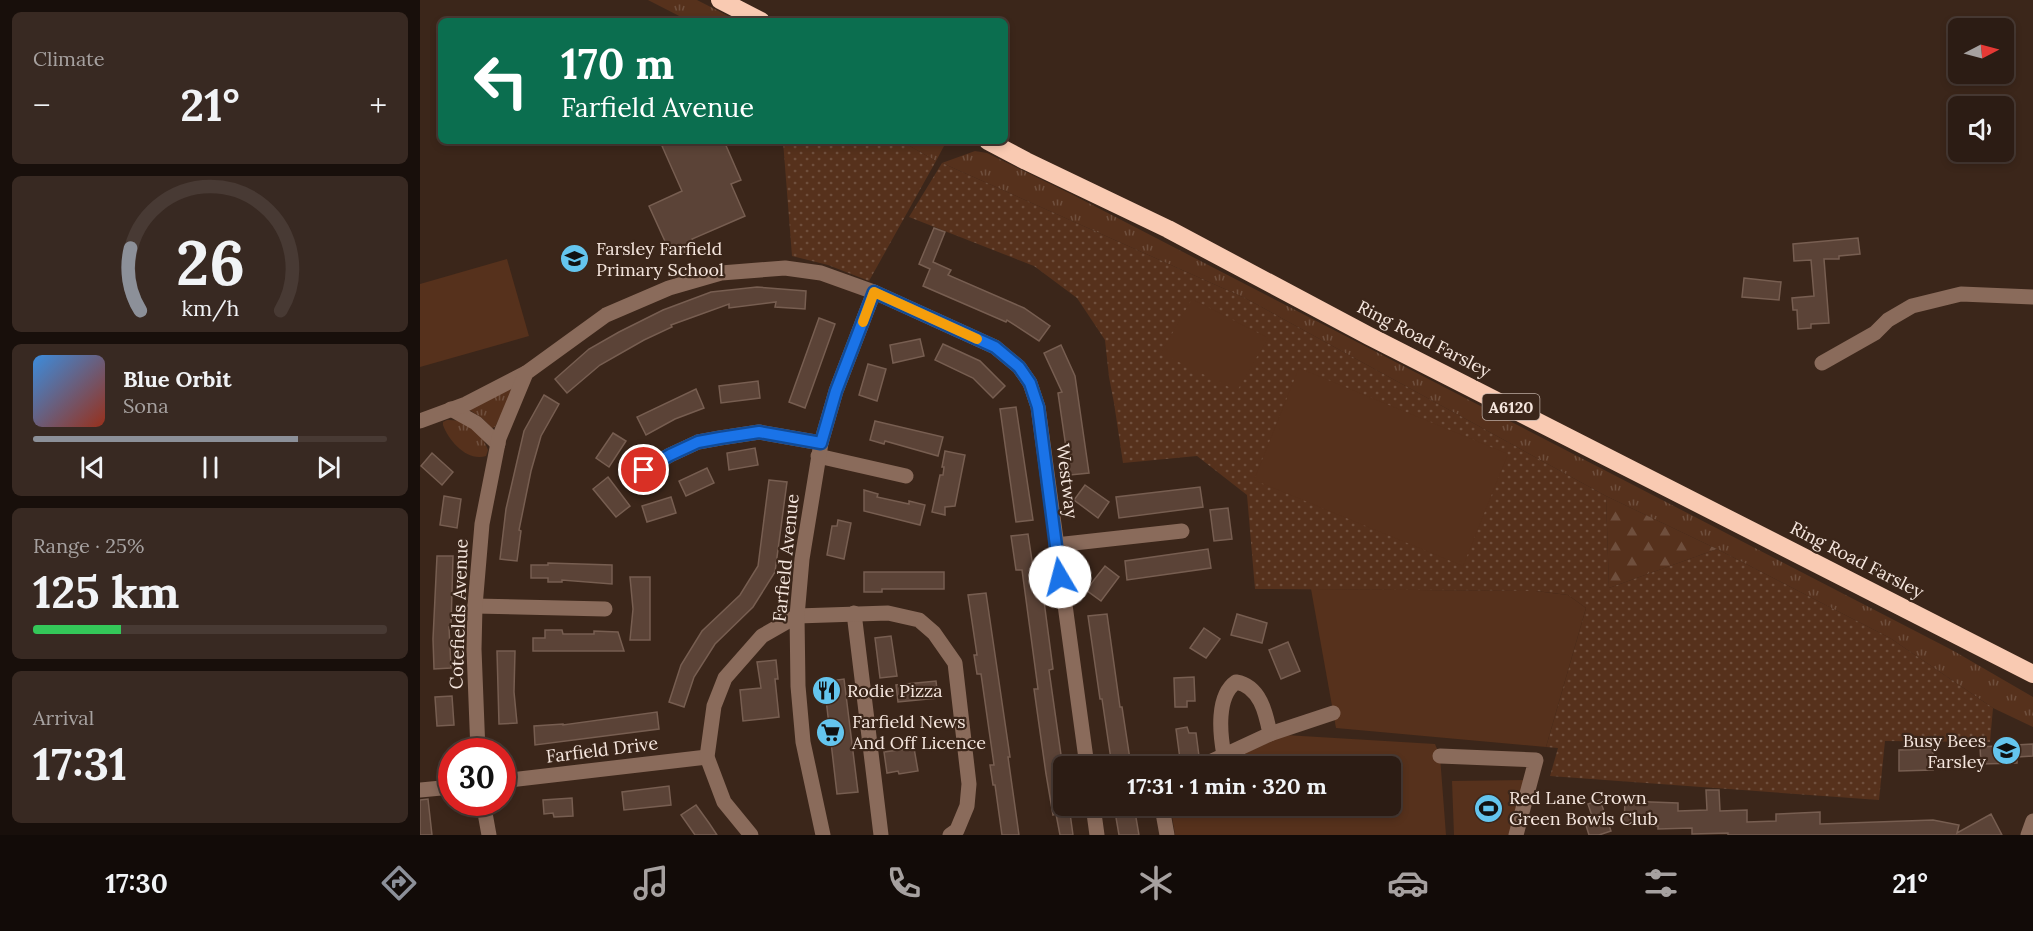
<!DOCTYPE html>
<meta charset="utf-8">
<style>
:root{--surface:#2c1c14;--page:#382922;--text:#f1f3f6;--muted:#a6a1a0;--line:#483a34;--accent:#8c9099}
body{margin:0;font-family:Lora,serif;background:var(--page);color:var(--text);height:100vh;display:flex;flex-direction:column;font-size:22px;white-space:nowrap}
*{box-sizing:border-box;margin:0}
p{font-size:20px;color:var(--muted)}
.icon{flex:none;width:33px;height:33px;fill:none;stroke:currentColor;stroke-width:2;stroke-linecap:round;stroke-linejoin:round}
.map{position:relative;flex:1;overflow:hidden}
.panel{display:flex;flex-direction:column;gap:12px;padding:12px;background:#180f0b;width:420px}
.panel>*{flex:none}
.banner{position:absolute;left:18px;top:18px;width:570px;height:126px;border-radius:9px;box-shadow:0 3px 9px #0003,0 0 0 2px var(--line);background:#0b6e4f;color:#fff;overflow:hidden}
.needle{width:39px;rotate:84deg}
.tools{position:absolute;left:1528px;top:18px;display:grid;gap:12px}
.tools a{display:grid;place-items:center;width:66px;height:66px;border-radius:9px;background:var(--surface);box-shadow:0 3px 9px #0003,0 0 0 2px var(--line);font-size:30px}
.speed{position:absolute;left:18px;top:738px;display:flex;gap:12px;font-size:30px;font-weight:700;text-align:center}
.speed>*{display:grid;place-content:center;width:78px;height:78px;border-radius:50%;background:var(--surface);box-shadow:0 3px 9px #0003,0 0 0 2px var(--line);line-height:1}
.speed .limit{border:9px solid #d22;background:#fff;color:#111}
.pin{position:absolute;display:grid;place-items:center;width:51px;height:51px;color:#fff;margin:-26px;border:3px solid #fff;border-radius:50%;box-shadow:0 2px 6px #0007}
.me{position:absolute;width:66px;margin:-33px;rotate:352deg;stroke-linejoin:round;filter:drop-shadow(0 0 4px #0008)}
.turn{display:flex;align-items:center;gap:21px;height:126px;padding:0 24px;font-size:27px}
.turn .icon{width:78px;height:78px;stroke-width:2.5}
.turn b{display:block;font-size:42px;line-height:51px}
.big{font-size:45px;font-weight:800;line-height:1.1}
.panel .widget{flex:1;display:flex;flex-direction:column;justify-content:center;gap:9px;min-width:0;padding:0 21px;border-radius:9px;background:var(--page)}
.panel .dial{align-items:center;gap:0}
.dial svg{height:156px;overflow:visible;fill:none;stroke:var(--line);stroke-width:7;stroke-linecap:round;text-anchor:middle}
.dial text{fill:var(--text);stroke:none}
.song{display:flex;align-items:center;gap:18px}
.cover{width:72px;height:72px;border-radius:9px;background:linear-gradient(135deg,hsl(210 70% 55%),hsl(10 70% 35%))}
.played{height:6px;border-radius:3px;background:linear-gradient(90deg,var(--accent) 75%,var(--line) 75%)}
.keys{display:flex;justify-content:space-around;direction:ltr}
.heat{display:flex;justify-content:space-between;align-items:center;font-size:33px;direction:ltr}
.charge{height:9px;border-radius:4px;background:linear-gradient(90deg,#34c759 25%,var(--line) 0)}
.trip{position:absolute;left:633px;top:756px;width:348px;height:60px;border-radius:9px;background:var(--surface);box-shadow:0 3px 9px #0003,0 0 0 2px var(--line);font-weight:800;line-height:60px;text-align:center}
.tabs{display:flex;height:96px;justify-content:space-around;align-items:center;background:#120b08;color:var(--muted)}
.tabs .icon{width:42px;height:42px}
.tabs .active{color:var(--accent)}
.tabs b{font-size:27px;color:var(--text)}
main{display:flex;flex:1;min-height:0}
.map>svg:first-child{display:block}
</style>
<main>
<section class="panel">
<div class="widget"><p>Climate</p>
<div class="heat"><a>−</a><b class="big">21°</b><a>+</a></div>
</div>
<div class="widget dial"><svg viewBox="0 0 100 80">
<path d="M14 69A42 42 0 1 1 86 69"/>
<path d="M14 69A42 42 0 0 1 9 37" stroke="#8c9099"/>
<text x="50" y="56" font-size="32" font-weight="700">26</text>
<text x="50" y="72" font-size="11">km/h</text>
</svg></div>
<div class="widget">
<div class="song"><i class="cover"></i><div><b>Blue Orbit</b><p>Sona</p></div></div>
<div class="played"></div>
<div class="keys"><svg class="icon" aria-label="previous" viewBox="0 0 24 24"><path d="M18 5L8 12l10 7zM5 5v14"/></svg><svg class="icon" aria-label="pause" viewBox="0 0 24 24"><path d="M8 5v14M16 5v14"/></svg><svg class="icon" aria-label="next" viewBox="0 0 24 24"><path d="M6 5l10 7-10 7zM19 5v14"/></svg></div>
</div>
<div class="widget"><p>Range · 25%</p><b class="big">125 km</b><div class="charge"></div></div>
<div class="widget"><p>Arrival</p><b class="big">17:31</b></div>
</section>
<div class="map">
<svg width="1613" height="835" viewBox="0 0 1613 835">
<defs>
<pattern id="grass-tufts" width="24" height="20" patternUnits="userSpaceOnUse" patternTransform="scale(1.5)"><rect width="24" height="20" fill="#56311c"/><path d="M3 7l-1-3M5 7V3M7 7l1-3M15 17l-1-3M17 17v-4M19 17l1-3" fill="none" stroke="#6f4f3d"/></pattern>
<pattern id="forest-firs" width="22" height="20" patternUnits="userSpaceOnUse" patternTransform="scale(1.5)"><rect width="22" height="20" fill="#56311c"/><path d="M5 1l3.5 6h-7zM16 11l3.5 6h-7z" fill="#6f4f3d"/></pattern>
<pattern id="park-dots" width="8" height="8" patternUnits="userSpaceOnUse" patternTransform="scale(1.5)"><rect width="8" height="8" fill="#56311c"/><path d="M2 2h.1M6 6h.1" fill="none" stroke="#6f4f3d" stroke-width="1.8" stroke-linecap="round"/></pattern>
</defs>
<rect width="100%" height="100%" fill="#3b261a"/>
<g fill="url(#grass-tufts)">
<polygon points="228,0 277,0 318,21 269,21"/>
<polygon points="481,141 523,141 524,146 516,161"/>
<polygon points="555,151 567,153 653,195 1532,650 1613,697 1613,727 1573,708 1470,638 1297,549 1186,496 825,298 522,163"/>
<polygon points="90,387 93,390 75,427 72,428 62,418 48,409"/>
<path d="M 27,420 C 47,419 61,432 68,450 L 66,456 C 47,462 29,441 23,425 L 23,422 Z"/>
</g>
<polygon fill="url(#forest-firs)" points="1186,496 1297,549 1189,588"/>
<g fill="url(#park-dots)">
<polygon points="363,141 481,141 516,161 449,281 408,265 372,256"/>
<polygon points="522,163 825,298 1186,496 1189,588 1297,549 1470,638 1573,708 1570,742 1465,741 1459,800 1130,776 1138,748 1126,747 1166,608 1148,595 1116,591 835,589 827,495 777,456 703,463 694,403 689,377 685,340 657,298 614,266 489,217"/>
</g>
<g fill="#56311c">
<polygon points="87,259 109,336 0,367 0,284"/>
<polygon points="772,299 848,338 817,391 741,353"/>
<polygon points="879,368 1088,454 1043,566 834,480"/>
<polygon points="891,589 1116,591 1148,595 1166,608 1126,747 916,728"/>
<polygon points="865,735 1015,744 1020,756 1026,835 755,835 751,810 754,806 970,806 970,766 797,766"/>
<polygon points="1110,780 1095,835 1034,835 1032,781"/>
</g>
<g fill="#5b4337" stroke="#775e51" stroke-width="1.5">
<polygon points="253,141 304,141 321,180 311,184 325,216 272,239 276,247 259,255 255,247 249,250 229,206 262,191 242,146"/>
<polygon points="514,228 525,232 513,262 531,270 528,275 604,308 630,326 619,341 587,320 586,322 503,286 510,269 499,264"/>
<polygon points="1438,238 1440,254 1419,256 1419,259 1404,259 1409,323 1391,324 1391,328 1378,329 1377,310 1373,310 1372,298 1394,296 1391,260 1374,261 1373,244"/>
<polygon points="1324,278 1361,282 1359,300 1322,297"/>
<polygon points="337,287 386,291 385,309 355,307 356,302 309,308 309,304 251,325 252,327 224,340 180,365 147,393 135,379 169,349 199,332 243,310 291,292"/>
<polygon points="399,318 415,324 385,408 369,402"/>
<polygon points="500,339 504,356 473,363 470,345"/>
<polygon points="523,344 560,361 585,386 573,398 553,378 515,360"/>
<polygon points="641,345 655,376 669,473 650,475 638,393 642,392 624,353"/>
<polygon points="448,364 466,369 457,401 439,395"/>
<polygon points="338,381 340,398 301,403 299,386"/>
<polygon points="276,389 284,408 255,419 226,435 217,417"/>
<polygon points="124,395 139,404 121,436 111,471 99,530 101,531 97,561 80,559 86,509 104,431"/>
<polygon points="596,407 613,520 596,522 580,409"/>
<polygon points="455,421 523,437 518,456 465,441 464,444 450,440"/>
<polygon points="193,433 206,441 189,467 176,458"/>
<polygon points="335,448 338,465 309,470 307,453"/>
<polygon points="525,451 545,455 535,506 525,507 525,515 512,512 520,475 523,475 524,467 522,467"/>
<polygon points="12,453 33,472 22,485 1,466"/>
<polygon points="287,468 294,483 266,496 259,481"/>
<polygon points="188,477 210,506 196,517 173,489"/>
<polygon points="349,480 367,482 355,572 333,607 295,644 274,677 264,707 249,702 261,665 282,631 320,595 338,566"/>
<polygon points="665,485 689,502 678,518 654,500"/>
<polygon points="780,487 783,507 699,518 696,497"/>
<polygon points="444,490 458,494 457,497 489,504 489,501 505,505 500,525 444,511"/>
<polygon points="24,496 41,499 37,528 20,525"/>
<polygon points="251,497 256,513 227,522 222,506"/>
<polygon points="808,508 812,539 794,541 790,510"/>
<polygon points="418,520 431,523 424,559 407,555 412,526 417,526"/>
<polygon points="608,534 616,587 622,586 633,669 629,670 644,776 644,806 649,806 653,835 640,835 636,814 633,815 626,774 614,689 618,689 602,570 596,570 591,536"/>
<polygon points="788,549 791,568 707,580 705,561"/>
<polygon points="17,556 33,556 31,627 29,627 31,668 14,669 13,639"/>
<polygon points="128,563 192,565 192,584 142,580 142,582 128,582 128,578 111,578 111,565 128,565"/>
<polygon points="685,566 699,577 681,601 666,590"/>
<polygon points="444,572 524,572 524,589 462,589 462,592 444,592"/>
<polygon points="210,577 230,577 230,640 210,640 213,609"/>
<polygon points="566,593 590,757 588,757 599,835 582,835 575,785 573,785 570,765 574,765 561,674 557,674 554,655 557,655 548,595"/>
<polygon points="687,614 700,707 702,707 711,766 692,766 682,699 680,699 668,616"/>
<polygon points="817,614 847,623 842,643 811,635"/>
<polygon points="784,628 800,639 786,658 770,648"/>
<polygon points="125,630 142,630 143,634 174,634 174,631 198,632 204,651 113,651 113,638 125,638"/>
<polygon points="471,636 477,676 460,678 455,638"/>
<polygon points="868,642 880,671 861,679 849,650"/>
<polygon points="77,651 95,651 94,692 97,723 79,724"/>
<polygon points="356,660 358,679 355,679 359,717 323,721 320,690 341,688 337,662"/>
<polygon points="774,677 775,701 767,701 767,707 755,707 754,678"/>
<polygon points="424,679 438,792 417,794 404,682"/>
<polygon points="516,681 518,698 478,702 476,685"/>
<polygon points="32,696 34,725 17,726 15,697"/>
<polygon points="237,712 239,729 115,745 114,726 143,724 143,725"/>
<polygon points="767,727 769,733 776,733 779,756 760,759 756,729"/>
<polygon points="1613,744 1613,756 1597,757 1597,763 1561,764 1560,747"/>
<polygon points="494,748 498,771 479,774 478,771 467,773 464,752"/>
<polygon points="1513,749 1513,770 1479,771 1479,750"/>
<polygon points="249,786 251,805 204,810 202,792"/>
<polygon points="1286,790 1299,790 1300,811 1327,810 1327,822 1356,821 1356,814 1400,812 1400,824 1513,820 1539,825 1537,833 1571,814 1582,835 1308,835 1308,833 1272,834 1272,828 1238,829 1238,826 1204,824 1205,801 1258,803 1258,811 1287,810"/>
<polygon points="152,798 153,816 134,817 133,813 124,814 123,800"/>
<polygon points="8,799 12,835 0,835 0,800"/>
<polygon points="1180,800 1191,831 1179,835 1169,835 1164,819 1172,816 1168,804"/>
<polygon points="276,805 289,823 297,835 275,835 261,815"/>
<polygon points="694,806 714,806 719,835 699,835"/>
</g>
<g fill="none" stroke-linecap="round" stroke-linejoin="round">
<g stroke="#8a6b5b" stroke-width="15">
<polyline points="1402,363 1455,333 1468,320 1492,306 1541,294 1613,297"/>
<polyline points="31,409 56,423 78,444"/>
<polyline points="0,421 46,404 106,373"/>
<polyline points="398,456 486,476"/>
<polyline points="224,470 250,455 278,442 300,438 339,432 401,443"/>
<polyline points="636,545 762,531"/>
<polyline points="55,606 185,609"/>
<polyline points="434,613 461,835"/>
<polyline points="850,734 913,713"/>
<polyline points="58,752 54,649 55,606 62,524 79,438 106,373 186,315 249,288 301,273 365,268 401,273 454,292 575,347 599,367 610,383 618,407 667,766"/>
<polyline points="1020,756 1116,760 1096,835"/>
<path d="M 781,766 L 850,734 C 846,713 840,686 816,682 C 796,696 800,734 804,755"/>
<polyline points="82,781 287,757"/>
<polyline points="0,790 32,787"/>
<polyline points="63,802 69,835"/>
<polyline points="673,806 677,835"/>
<polyline points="745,806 743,813 747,835"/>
<polyline points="331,835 304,802 287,757 294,706 305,678 342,636 377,616 468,613 499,620 514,633 535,663 549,784 547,806 537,830 530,835"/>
<polyline points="403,835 383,742 378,686 377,616 382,559 401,443 416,391 454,292"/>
<polyline points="1608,835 1613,821"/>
</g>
<g stroke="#f9cab2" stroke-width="18">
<polyline points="300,0 341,21"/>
<polyline points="568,141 606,161 748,229 949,336 1613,674"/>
</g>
</g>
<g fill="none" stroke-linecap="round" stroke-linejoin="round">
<defs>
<polyline id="route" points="224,470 250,455 278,442 300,438 339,432 401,443 416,391 454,292 575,347 599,367 610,383 618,407 640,577"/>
</defs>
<use href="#route" stroke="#114b97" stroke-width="15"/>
<use href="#route" stroke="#1a73e8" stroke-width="10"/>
<polyline stroke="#f59e0b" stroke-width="10" points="443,322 454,292 557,339"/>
</g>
<defs>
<symbol id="school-disc" viewBox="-11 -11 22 22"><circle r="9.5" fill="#64c5ee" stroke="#3b261a"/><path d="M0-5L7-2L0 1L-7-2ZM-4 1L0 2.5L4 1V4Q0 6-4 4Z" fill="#111"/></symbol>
<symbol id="restaurant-disc" viewBox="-11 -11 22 22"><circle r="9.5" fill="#64c5ee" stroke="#3b261a"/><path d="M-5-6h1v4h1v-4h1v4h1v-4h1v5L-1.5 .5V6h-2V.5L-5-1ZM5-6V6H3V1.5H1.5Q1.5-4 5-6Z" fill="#111"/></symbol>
<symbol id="supermarket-disc" viewBox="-11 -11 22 22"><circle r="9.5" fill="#64c5ee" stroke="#3b261a"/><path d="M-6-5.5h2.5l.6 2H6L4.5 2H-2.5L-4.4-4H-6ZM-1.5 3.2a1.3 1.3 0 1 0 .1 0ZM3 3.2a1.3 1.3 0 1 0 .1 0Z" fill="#111"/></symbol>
<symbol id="stadium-disc" viewBox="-11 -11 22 22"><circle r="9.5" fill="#64c5ee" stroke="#3b261a"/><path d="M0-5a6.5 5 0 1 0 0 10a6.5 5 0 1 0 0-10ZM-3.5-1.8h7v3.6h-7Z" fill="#111"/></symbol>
</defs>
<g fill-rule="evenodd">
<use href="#school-disc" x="138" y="242" width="33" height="33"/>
<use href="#restaurant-disc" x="390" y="674" width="33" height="33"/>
<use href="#supermarket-disc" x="394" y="716" width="33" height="33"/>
<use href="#school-disc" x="1570" y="734" width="33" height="33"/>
<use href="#stadium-disc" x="1052" y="792" width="33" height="33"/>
</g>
<g text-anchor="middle" stroke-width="4.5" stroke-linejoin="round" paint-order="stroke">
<rect fill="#3b261a" stroke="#bdaca3" stroke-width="1.5" x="1062.5" y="394" width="57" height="26" rx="4.5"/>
<g font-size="16" font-weight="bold" fill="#f5e6de">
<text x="1091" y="413">A6120</text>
</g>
<g font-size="18" fill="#f5e6de" stroke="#3b261a" text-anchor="start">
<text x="176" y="255">Farsley Farfield<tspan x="176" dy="21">Primary School</tspan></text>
<text x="427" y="697">Rodie Pizza</text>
<text x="432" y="728">Farfield News<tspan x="432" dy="21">And Off Licence</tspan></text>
<text x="1566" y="747" text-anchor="end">Busy Bees<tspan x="1566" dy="21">Farsley</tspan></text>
<text x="1089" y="804">Red Lane Crown<tspan x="1089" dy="21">Green Bowls Club</tspan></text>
</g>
<g font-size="18" fill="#f5e6de" stroke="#3b261a">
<text transform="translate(1004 339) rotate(27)" y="6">Ring Road Farsley</text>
<text transform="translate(647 481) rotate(83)" y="6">Westway</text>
<text transform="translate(366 558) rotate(-84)" y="6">Farfield Avenue</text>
<text transform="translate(1437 560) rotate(27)" y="6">Ring Road Farsley</text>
<text transform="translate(39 614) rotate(-88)" y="6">Cotefields Avenue</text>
<text transform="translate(182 750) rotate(-7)" y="6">Farfield Drive</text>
</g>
</g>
</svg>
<div class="tools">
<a><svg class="needle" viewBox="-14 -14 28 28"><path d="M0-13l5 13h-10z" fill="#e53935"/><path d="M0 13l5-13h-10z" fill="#a6a1a0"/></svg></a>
<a><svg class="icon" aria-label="sound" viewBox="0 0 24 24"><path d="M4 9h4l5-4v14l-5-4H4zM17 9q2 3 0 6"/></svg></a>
</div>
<div class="speed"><div class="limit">30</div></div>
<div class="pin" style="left:224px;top:470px;background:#d93025"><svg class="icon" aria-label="arrive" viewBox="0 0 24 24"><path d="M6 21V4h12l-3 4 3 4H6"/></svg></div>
<svg class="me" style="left:640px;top:577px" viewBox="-20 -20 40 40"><circle r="19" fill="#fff"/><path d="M0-13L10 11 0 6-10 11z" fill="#1a73e8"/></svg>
<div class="trip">17:31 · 1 min · 320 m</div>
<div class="banner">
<div class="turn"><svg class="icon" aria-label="left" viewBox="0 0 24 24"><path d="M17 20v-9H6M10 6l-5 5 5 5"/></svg><div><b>170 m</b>Farfield Avenue</div></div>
</div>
</div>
</main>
<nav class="tabs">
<b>17:30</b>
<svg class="icon active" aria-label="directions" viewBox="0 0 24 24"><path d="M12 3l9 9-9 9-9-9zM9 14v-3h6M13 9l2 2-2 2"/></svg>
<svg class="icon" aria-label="music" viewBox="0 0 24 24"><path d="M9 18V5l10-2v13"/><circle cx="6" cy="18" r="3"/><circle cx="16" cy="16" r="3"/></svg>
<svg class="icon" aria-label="phone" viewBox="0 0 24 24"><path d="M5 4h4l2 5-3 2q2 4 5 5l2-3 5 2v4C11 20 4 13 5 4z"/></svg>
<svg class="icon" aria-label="climate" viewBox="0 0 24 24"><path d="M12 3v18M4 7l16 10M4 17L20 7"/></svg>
<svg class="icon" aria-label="car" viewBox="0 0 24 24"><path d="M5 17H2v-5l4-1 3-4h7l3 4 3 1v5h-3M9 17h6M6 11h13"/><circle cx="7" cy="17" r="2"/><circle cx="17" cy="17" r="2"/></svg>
<svg class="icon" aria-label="filters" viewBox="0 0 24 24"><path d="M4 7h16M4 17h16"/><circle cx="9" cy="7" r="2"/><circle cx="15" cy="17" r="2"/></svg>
<b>21°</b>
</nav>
